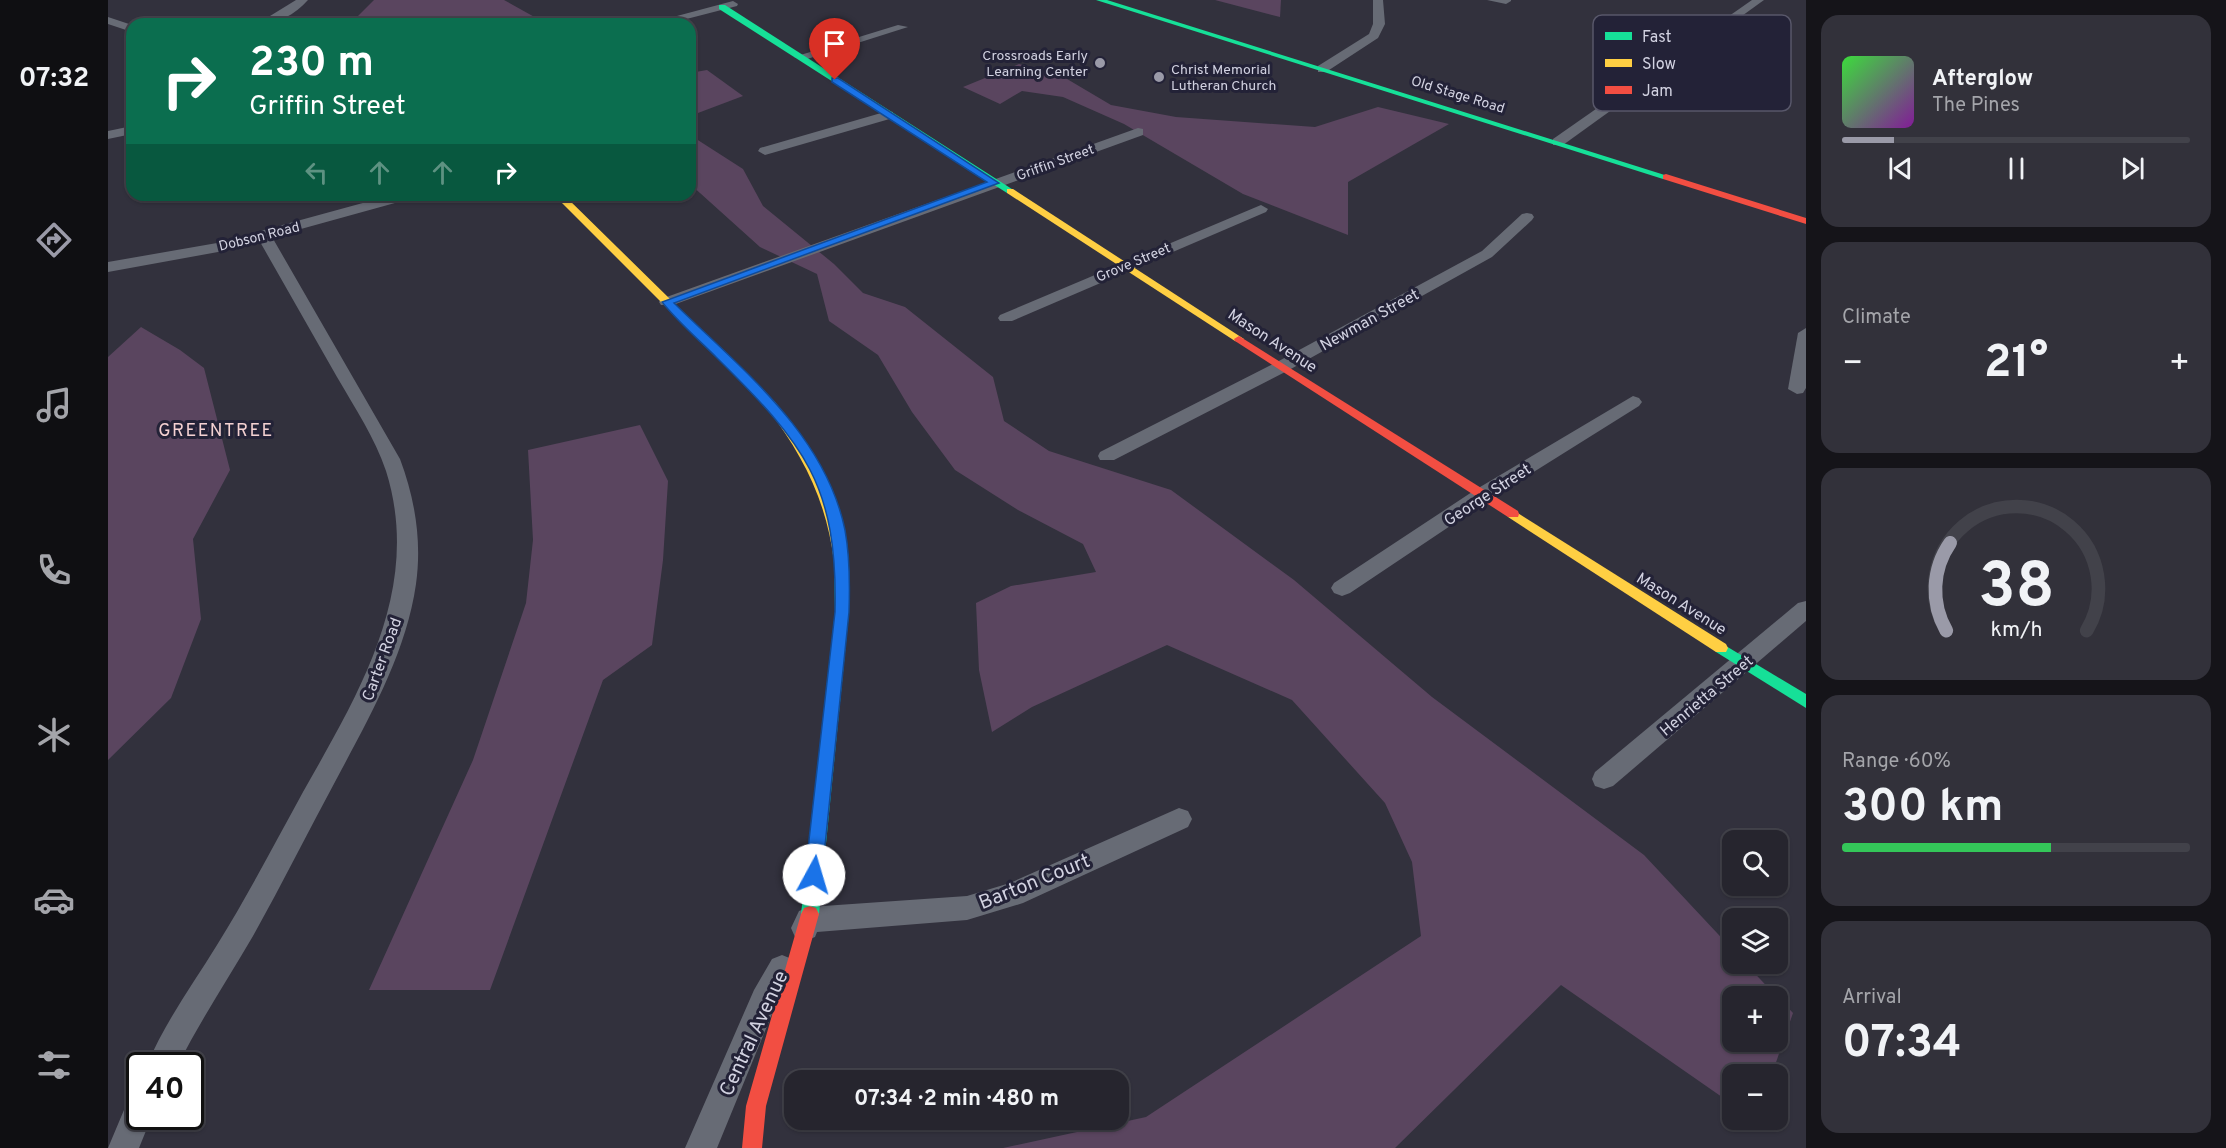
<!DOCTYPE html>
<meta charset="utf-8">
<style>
:root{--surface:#26252e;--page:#32313a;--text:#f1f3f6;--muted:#a4a5aa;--line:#42424a;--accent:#9a9aa8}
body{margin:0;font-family:Overpass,sans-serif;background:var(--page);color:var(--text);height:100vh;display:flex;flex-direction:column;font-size:22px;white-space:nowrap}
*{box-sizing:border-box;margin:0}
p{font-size:20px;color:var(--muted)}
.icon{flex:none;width:33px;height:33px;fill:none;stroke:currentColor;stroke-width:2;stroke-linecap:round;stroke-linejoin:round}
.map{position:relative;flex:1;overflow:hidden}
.side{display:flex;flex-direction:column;gap:15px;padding:15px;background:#151419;width:420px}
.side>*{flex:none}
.top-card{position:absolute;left:18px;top:18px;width:570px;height:183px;border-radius:18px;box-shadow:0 2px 4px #0004,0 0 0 2px var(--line);background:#0b6e4f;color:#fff;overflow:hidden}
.fabs{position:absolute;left:1614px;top:830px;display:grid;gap:12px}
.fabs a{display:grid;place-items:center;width:66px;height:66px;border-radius:12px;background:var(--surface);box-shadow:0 2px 4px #0004,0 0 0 2px var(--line);font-size:30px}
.speed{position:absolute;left:18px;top:1052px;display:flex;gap:12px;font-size:30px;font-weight:700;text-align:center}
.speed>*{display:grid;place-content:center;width:78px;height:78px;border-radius:50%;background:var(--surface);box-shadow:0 2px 4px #0004,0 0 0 2px var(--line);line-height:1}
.speed .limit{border:3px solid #111;border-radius:9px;background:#fff;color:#111}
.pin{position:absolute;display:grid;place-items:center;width:51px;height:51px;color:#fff;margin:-62px -26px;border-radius:50% 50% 50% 0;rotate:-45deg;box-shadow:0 0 6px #0007}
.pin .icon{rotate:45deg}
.me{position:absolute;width:66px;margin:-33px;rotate:6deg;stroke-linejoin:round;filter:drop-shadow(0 0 4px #0008)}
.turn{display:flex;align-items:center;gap:21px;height:126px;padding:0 24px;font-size:27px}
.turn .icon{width:78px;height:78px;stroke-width:2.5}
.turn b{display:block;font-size:42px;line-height:51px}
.lanes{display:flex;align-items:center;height:57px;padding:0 24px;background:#0003;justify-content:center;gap:30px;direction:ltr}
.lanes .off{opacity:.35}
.big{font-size:45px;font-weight:700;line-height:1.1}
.side .card{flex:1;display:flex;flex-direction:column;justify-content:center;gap:9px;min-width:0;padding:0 21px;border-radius:18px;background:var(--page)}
.side .dial{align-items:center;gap:0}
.dial svg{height:156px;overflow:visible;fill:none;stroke:var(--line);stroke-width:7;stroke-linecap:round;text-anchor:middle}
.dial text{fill:var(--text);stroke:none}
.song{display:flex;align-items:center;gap:18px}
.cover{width:72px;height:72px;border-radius:9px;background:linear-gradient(135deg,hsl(120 70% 55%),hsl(290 70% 35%))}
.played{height:6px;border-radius:3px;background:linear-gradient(90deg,var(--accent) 15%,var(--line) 15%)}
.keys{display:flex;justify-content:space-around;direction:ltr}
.heat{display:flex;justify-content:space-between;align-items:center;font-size:33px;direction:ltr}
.charge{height:9px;border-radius:4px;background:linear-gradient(90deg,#34c759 60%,var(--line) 0)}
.trip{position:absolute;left:676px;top:1070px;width:345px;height:60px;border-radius:18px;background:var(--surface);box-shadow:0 2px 4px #0004,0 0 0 2px var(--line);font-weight:700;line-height:60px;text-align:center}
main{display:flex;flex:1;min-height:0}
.dock{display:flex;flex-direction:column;width:108px;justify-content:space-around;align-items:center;background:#0f0f12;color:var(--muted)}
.dock .icon{width:42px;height:42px}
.dock .active{color:var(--accent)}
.dock b{font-size:27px;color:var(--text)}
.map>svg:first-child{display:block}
</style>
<main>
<nav class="dock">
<b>07:32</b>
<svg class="icon active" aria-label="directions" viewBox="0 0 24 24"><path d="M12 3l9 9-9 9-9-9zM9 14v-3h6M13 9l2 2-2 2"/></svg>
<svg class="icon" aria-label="music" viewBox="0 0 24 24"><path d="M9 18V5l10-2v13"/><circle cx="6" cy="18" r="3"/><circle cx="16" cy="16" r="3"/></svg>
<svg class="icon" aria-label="phone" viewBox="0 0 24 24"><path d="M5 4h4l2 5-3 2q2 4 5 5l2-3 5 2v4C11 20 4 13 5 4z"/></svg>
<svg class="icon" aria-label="climate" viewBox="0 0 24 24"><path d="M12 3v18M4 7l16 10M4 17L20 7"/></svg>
<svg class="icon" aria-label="car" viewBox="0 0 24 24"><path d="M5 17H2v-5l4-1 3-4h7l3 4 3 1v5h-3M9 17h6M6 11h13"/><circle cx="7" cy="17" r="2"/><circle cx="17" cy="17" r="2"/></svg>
<svg class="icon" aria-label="filters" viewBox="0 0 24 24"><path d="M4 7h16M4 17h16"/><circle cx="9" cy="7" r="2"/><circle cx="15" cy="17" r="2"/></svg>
</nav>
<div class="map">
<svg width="1698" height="1148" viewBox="0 0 1698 1148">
<rect width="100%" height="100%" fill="#32313d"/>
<g fill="#5a455f">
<polygon points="266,0 396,0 439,24 238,24 249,17"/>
<polygon points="1107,0 1173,0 1172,17"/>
<polygon points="911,64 954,76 1003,105 1068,117 1207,127 1270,107 1341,124 1240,182 1240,235 1135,194 1016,124 955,97 914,91 892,104 855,87"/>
<polygon points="599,70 635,96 582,116 582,73"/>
<polygon points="582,135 635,169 655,206 726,264 755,293 797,307 885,377 896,421 941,451 1063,490 1186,580 1324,697 1536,855 1624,949 1624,963 1637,963 1668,996 1624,996 1624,1041 1670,1041 1670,997 1685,1013 1664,1074 1624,1074 1624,1104 1453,985 1287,1148 895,1148 1038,1117 1313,936 1304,862 1277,803 1184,700 1059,645 924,707 884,732 871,670 868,603 903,586 988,572 975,544 910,510 847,470 804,412 770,355 721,321 709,274 652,247 582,184"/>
<polygon points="33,327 72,350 96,368 122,470 85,539 93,619 63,698 0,760 0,357"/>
<polygon points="532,425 560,481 555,560 544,645 495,680 382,990 261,990 365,760 418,603 425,540 420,450"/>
</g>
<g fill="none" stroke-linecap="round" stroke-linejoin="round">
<g fill="#676b75" fill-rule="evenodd">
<path d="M 188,0 L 200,0 C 187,15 169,24 149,24 Z"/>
<polygon points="1265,0 1275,0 1277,24 1270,38 1218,72 1210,72 1210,66 1261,34 1265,24"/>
<polygon points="1379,0 1403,0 1403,1 1398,4"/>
<polygon points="1644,0 1656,0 1455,145 1445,145 1445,139"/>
<polygon points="625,1 630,4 629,6 559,24 539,24"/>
<polygon points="0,17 24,25 24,32 0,24"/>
<polygon points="790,25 800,27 696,60 686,57"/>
<polygon points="780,111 785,112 785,118 657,155 650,151 652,148"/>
<polygon points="24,126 24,134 0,139 0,131"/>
<polygon points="1030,128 1035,129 1035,135 565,305 553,305 551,302 553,299"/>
<path d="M 284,195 L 307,195 L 305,198 L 164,237 L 292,459 C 307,499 314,541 308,584 C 298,654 261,718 228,780 C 200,832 174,884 145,936 C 120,979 92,1021 70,1065 L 39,1065 C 57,1022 85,984 109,945 C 140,895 167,843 195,792 C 251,693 315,589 278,471 C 267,438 247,408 229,377 C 203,331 177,286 151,240 L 110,252 L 0,272 L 0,262 L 109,243 Z"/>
<polygon points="1153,205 1160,209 1158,212 904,321 892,321 890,318 892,315"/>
<polygon points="1419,213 1424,214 1426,217 1424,220 1384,257 1181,370 1006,460 992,460 990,456 992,452 1169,362 1374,251 1414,214"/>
<polygon points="1698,328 1698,388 1695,393 1689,394 1680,389 1690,333"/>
<polygon points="1525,396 1531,398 1534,402 1531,406 1381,500 1242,593 1234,596 1226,593 1223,588 1226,583 1367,490"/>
<polygon points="1698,601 1698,621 1505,786 1496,789 1487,786 1484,779 1487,772 1690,603"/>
<polygon points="1071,808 1080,811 1084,819 1080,827 915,903 859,920 709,932 707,937 697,941 687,937 683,928 691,911 701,907 859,896 902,883"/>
<polygon points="674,955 684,959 688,968 666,1009 609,1148 577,1148 646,990 664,959"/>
<polygon points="32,1094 32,1116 44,1116 31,1148 0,1148 21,1098"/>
</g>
<g fill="#16e098" fill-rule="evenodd">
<polygon points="988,0 999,0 1563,177 1555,179"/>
<polygon points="611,5 617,5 907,191 899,193 611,9"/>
<polygon points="733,557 740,562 741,612 711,914 708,920 702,922 696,920 693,914 727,612 726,562"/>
<polygon points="1613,643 1698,694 1698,708 1608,652 1606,648 1608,644"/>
</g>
<g fill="#ffcf43" fill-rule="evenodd">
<polygon points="899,189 905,189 1136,339 1131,342 1127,341 899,193"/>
<path d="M 446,195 L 456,195 L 667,402 C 705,451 731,500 740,562 L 738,565 L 728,565 L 726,562 C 719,502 695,455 659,408 Z"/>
<polygon points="1405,510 1618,644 1620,648 1618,652 1608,652 1400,517 1399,514 1400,511"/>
</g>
<g fill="#f24e42" fill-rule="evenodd">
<polygon points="1558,174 1698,218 1698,224 1555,179 1555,175"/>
<polygon points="1131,336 1410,511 1411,514 1410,517 1400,517 1127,341 1126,339"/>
<polygon points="702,906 708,908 711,914 658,1106 654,1148 634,1148 638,1106 693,914 696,908"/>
</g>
</g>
<path fill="#1a73e8" stroke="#114b97" stroke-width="1.5" d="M 724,78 L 730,78 L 891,183 L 566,303 C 633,369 717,433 737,530 C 742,557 742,584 741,612 L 714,875 L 712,880 L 706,882 L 700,880 L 697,875 L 727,612 C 730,484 696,444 609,358 C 591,340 570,322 554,302 L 879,182 L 724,82 Z"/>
<g fill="#9a9aa8" stroke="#232237" stroke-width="2">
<circle cx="992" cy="63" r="6"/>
<circle cx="1051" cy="77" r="6"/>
</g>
<g text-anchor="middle" stroke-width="6" stroke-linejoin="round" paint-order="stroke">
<g font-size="14" fill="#d2d2e1" stroke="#232237" text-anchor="end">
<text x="980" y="60">Crossroads Early<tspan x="980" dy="16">Learning Center</tspan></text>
<text x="1063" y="74" text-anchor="start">Christ Memorial<tspan x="1063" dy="16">Lutheran Church</tspan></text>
</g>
<g font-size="14" fill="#d2d2e1" stroke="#232237">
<text transform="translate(1350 94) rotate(17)" y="5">Old Stage Road</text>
<text transform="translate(947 162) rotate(-20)" y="5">Griffin Street</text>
<text transform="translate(151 236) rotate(-14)" y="5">Dobson Road</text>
<text transform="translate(1025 262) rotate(-23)" y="5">Grove Street</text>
</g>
<g font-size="16" fill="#d2d2e1" stroke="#232237">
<text transform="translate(1261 319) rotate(-29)" y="6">Newman Street</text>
<text transform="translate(1165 340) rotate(33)" y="6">Mason Avenue</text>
<text transform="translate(1379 494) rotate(-33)" y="6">George Street</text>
<text transform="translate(1574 603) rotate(32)" y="6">Mason Avenue</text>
<text transform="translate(273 659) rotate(-70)" y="6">Carter Road</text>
<text transform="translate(1598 695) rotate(-40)" y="6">Henrietta Street</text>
</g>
<g font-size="18" letter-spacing="1.5" fill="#f4d1d2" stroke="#232237">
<text x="108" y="436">GREENTREE</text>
</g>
<g font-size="20" fill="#d2d2e1" stroke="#232237">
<text transform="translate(926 881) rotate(-22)" y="7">Barton Court</text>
<text transform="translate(645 1033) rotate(-65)" y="7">Central Avenue</text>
</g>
</g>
<rect x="1485" y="15" width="198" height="96" rx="9" fill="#232237" stroke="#58576a" stroke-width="1.5"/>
<rect x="1497" y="32" width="27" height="8" fill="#16e098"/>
<rect x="1497" y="59" width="27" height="8" fill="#ffcf43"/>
<rect x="1497" y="86" width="27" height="8" fill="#f24e42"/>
<g font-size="16" fill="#d2d2e1">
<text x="1534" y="42">Fast</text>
<text x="1534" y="69">Slow</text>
<text x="1534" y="96">Jam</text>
</g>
</svg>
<div class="fabs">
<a><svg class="icon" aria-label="search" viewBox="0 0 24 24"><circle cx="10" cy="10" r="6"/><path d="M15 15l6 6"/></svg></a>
<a><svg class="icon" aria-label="layers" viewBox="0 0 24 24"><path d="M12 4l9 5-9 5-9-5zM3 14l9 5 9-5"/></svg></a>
<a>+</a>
<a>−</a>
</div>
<div class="speed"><div class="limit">40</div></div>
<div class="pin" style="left:727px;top:80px;background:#d93025"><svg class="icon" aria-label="arrive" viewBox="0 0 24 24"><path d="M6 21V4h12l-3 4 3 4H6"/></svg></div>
<svg class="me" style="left:706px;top:875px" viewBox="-20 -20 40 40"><circle r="19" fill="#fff"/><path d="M0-13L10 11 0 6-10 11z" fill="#1a73e8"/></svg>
<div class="trip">07:34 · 2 min · 480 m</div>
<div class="top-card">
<div class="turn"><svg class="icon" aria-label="right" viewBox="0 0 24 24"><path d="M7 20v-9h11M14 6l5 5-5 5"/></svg><div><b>230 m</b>Griffin Street</div></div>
<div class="lanes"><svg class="icon off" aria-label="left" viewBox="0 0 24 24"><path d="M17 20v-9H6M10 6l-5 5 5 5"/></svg><svg class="icon off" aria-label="ahead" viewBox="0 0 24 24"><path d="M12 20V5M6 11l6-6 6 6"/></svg><svg class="icon off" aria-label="ahead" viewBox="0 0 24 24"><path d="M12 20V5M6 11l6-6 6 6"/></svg><svg class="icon" aria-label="right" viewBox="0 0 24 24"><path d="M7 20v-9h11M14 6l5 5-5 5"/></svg></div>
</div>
</div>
<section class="side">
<div class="card">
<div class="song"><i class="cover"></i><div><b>Afterglow</b><p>The Pines</p></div></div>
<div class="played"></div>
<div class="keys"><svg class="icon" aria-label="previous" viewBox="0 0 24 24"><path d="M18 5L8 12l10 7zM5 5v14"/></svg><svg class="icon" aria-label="pause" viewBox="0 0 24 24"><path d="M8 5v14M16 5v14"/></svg><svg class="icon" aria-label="next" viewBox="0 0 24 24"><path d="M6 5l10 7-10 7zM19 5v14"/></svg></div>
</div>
<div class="card"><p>Climate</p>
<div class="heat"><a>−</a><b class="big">21°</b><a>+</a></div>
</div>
<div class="card dial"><svg viewBox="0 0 100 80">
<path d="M14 69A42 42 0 1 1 86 69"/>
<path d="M14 69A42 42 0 0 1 16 24" stroke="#9a9aa8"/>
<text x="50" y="56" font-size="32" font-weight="700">38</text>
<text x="50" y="72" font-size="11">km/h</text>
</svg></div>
<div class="card"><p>Range · 60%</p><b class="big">300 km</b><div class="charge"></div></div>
<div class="card"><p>Arrival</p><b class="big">07:34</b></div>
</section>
</main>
